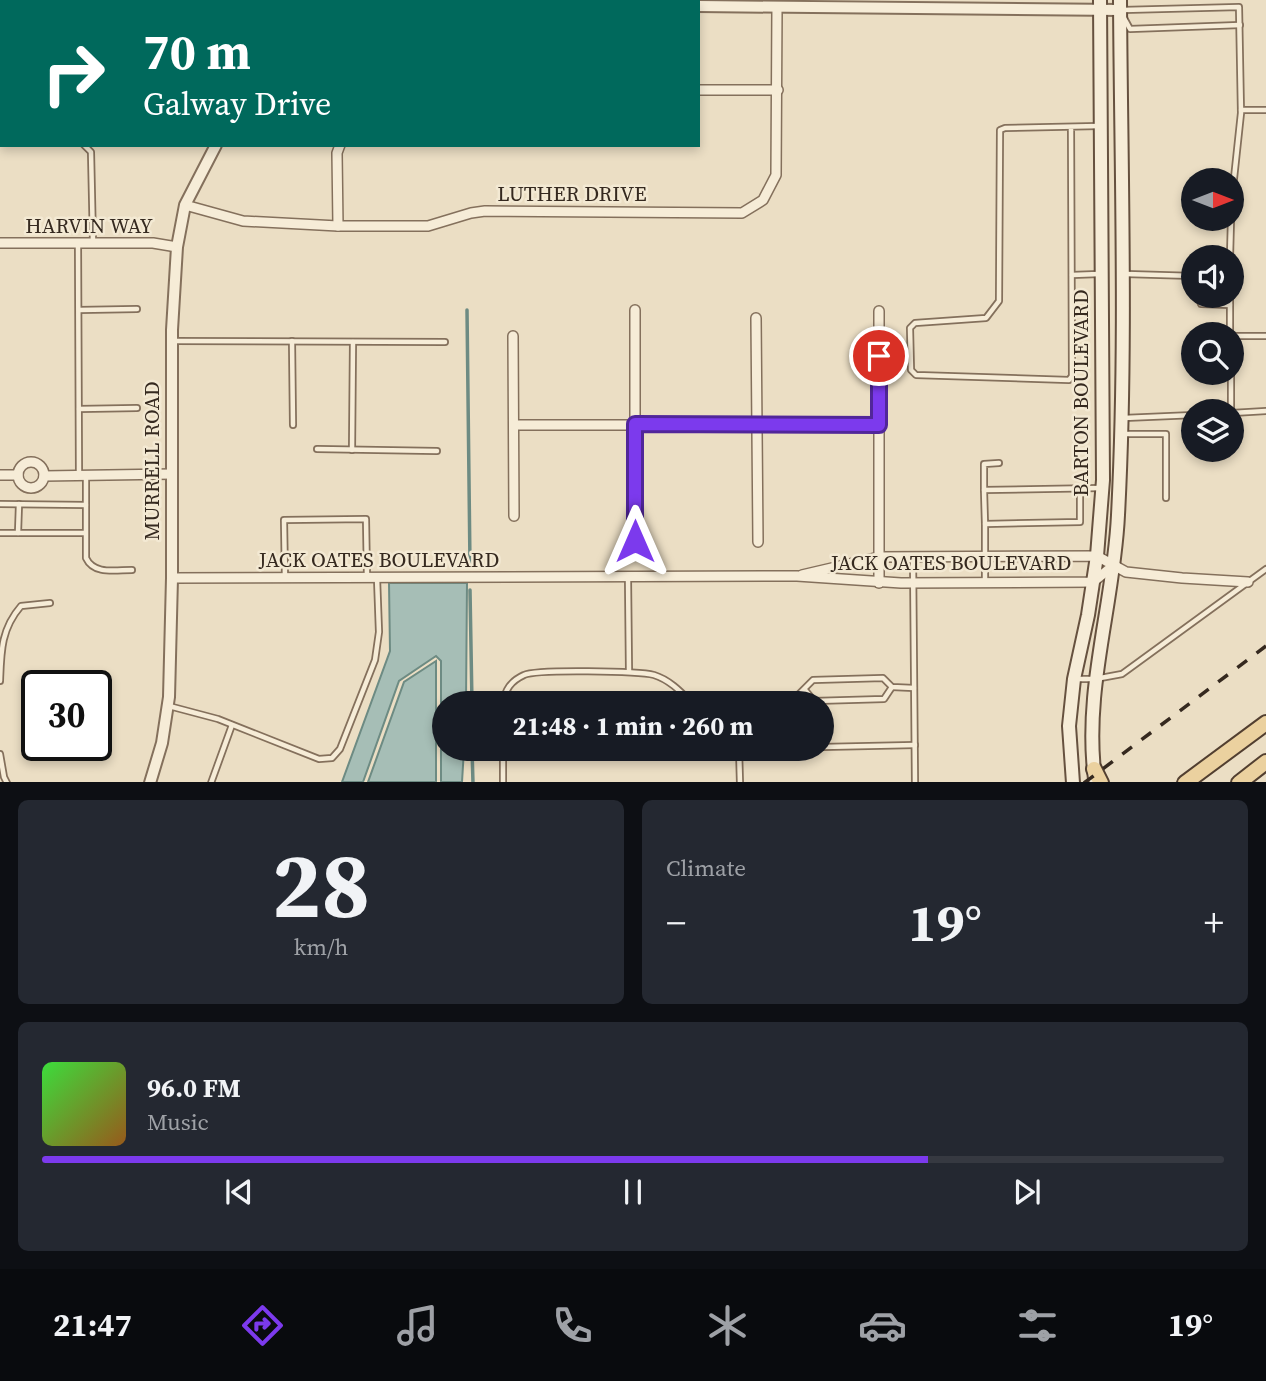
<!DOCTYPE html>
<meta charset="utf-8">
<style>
:root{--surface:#171b24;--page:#242831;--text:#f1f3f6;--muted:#9ea1a6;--line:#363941;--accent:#7c3aed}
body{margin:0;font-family:"Source Serif 4",serif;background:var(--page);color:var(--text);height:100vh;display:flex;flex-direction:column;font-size:26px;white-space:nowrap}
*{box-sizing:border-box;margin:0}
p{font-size:23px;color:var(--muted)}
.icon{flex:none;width:38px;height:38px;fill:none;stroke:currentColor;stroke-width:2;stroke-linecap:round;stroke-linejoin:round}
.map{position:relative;height:782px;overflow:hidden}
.panel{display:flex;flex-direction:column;gap:18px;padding:18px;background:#0d0f14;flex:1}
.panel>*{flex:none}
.banner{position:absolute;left:0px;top:0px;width:700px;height:147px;box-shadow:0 4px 10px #0003;background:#00695c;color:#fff;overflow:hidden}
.needle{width:46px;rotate:90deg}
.tools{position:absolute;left:1181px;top:168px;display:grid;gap:14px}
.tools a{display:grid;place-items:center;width:63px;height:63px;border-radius:50%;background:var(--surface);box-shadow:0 4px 10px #0003;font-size:35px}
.speed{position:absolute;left:21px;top:670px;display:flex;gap:14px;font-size:35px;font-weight:700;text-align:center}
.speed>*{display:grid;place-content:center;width:91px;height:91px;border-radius:50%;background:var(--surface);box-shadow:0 4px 10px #0003;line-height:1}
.speed .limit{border:4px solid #111;border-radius:10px;background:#fff;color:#111}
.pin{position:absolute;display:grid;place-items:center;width:60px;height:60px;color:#fff;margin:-30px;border:4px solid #fff;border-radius:50%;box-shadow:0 2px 7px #0007}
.me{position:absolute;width:77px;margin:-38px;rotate:0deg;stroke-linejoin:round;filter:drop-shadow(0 0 5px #0008)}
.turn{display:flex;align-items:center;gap:24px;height:147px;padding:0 28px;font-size:32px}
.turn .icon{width:91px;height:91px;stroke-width:2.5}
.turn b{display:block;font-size:49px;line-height:60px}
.big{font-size:52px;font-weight:700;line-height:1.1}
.panel .card{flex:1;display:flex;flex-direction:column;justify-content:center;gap:10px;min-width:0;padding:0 24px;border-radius:10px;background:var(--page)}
.panel .dial{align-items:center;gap:0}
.dial b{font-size:91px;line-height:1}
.song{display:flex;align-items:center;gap:21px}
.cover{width:84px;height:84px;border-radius:10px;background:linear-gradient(135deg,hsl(120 70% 55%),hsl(30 70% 35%))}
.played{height:7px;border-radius:4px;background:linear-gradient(90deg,var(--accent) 75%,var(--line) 75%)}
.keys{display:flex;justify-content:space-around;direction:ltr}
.heat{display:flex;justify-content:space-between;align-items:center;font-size:38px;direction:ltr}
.panel .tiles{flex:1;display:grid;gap:18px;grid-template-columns:1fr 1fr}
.card:last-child{grid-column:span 2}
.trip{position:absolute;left:432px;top:691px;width:402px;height:70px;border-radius:35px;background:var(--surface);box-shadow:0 4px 10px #0003;font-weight:700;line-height:70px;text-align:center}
.menu{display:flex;height:112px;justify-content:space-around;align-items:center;background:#090b0e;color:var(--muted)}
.menu .icon{width:49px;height:49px}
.menu .on{color:var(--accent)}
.menu b{font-size:32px;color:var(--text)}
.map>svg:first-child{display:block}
</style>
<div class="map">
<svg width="1266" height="783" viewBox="0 0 1266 783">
<rect width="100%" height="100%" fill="#ebdec4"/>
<polygon fill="#c4c899" points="0,0 338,0 338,2 2,2 0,39"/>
<g fill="#a6beb6" stroke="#6d8b83" stroke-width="2">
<polygon points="389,583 467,583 466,703 444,704 444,749 464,749 462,782 441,782 441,661 436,656 399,681 363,782 342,782 390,651"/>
<polygon points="436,661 436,782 368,782 404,682"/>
</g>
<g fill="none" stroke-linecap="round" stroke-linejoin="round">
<g stroke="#6d8b83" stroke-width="3.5">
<polyline points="467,310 470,565"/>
<polyline points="470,590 472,704"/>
<polyline points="472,749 473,783"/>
</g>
<defs>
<g id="service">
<polyline points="392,0 393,2"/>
<polyline points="1123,10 1239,7 1241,113 1232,197"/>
<polyline points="1124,18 1130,29 1240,25"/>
<polyline points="1241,110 1266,110"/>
<polyline points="1071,127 1072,376 1069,380 916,375 911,370 910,328 915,323 986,318 999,301 1000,130 1005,128 1099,126"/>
<polyline points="0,143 2,143"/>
<polyline points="84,145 91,152 93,242"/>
<polyline points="78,244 79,475"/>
<polyline points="1230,257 1231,219"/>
<polyline points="1126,274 1194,276"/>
<polyline points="1072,275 1099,274"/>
<polyline points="1198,296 1201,304 1230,305"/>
<polyline points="1230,296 1230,334"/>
<polyline points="79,310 137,309"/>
<polyline points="1232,336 1266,336"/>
<polyline points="173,341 445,342"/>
<polyline points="292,341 293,425"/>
<polyline points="1231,373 1231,411"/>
<polyline points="79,409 137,408"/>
<polyline points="1232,413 1266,411"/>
<polyline points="1124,418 1194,415"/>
<polyline points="1122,434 1166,434 1166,498"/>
<polyline points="317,449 437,451"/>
<polyline points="352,450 353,342"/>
<path d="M 86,475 L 86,558 C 94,575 115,570 132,570"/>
<polyline points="1080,489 1080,522 985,524 984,490 1101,488"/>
<polyline points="984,490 984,464 999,463"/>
<polyline points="0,504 86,505"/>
<polyline points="985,524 985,582"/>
<polyline points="0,533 85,533"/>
<polyline points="18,533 19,504"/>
<polyline points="913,557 915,783"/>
<polyline points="285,578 284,520 366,519 367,577"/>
<polyline points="628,578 629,671"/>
<polyline points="1077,679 1095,679 1122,674 1266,569"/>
<path d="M 0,681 C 1,652 1,629 21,606 L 50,603"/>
<polyline points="805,690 814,701 884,699 892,687"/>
<path d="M 503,704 C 505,689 511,681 524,675 C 536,669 639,671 654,675 C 670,680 681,692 693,704"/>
<polyline points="789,704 813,680 883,678 892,687 914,688"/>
<polyline points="169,706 218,719 319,759 332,758 340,749 375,660 379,632 377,578"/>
<polyline points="822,747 915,745"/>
<polyline points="503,749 503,783"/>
<polyline points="739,749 740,783"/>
<polyline points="0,754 4,777 7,783"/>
<polyline points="211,783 232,725"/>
</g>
<g id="minor">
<polyline points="698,90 778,90"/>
<polyline points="185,205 243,221 338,226 428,226 471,213 485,211 742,213 763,200 776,175 777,7"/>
<polyline points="338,226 337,153 340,145"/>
<polyline points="0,243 153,243 177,247"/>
<polyline points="879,311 879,583"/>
<polyline points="756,318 758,542"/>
<polyline points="513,336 514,516"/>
<polyline points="514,425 879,425"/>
<circle cx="31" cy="475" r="13"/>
<polyline points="0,475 18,475"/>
<polyline points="44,476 172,474"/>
<polyline points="635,541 635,310"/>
<polyline points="802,575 879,557 1097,556 1126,572 1182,578 1248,582"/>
<polyline points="172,578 797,576 901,583 1093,582 1114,565"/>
</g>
<g id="tertiary">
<polyline points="698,6 1120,10"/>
<polyline points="150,783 162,743 169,697 172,578 172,330 177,247 185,205 216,145"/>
</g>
<g id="secondary">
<path d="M 1095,779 C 1083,690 1114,604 1118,515 C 1127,344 1121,171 1120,0"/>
<polyline points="1073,783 1069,726 1074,679 1088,615 1097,556 1103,480 1100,0"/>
</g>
<g id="primary">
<polyline points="1094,769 1101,783"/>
<polyline points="1185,783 1266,723"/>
<polyline points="1239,783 1266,762"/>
</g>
</defs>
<use href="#service" stroke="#84705c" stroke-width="8"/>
<use href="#minor" stroke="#84705c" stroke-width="12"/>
<use href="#tertiary" stroke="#84705c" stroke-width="14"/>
<use href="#secondary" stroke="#66513f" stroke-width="16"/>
<use href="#primary" stroke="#523f30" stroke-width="18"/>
<use href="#service" stroke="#f6ecd7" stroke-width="4.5"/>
<use href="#minor" stroke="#f6ecd7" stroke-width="9"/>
<use href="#tertiary" stroke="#f6ecd7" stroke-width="10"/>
<use href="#secondary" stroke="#f6ecd7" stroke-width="12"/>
<use href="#primary" stroke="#ebd19f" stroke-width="14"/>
<polyline stroke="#35291f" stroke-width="3.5" stroke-dasharray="12 12" stroke-linecap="butt" points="1084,783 1266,646"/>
</g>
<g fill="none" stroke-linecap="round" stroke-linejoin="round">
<defs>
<polyline id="route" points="635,541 635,424 879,425 879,356"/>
</defs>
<use href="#route" stroke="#51269a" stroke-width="18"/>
<use href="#route" stroke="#7c3aed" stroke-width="12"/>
</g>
<g text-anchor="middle" stroke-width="5" stroke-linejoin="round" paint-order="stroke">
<g font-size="21" fill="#35291f" stroke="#f3e9d3">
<text x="572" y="201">LUTHER DRIVE</text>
<text x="89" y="233">HARVIN WAY</text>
<text transform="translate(1081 393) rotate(-90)" y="7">BARTON BOULEVARD</text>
<text transform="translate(152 461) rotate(-90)" y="7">MURRELL ROAD</text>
<text x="379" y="567">JACK OATES BOULEVARD</text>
<text x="951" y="570">JACK OATES BOULEVARD</text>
</g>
</g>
</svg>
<div class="tools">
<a><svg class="needle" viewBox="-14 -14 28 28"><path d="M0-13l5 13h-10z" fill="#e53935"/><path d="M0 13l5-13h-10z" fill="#9ea1a6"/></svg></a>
<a><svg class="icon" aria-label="sound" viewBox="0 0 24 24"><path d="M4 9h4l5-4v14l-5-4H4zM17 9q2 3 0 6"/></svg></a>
<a><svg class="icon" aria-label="search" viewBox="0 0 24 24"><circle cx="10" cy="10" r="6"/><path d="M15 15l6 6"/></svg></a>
<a><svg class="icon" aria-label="layers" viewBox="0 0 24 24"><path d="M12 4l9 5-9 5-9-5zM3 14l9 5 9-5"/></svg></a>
</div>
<div class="speed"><div class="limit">30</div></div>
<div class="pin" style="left:879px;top:356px;background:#d93025"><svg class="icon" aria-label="arrive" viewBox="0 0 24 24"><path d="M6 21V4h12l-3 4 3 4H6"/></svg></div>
<svg class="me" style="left:635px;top:541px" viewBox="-20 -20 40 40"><path d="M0-17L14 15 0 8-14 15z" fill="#7c3aed" stroke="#fff" stroke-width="4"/></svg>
<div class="trip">21:48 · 1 min · 260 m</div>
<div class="banner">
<div class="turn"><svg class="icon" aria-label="right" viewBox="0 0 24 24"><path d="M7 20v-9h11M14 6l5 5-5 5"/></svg><div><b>70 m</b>Galway Drive</div></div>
</div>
</div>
<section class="panel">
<div class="tiles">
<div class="card dial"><b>28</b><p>km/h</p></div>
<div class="card"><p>Climate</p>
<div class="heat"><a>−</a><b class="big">19°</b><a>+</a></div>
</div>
<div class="card">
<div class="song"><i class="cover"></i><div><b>96.0 FM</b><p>Music</p></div></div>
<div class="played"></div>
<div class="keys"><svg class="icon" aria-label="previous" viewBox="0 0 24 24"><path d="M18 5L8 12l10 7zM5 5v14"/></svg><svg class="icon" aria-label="pause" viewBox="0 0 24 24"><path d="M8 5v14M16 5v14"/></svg><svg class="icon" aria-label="next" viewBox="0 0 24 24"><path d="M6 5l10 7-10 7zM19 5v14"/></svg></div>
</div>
</div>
</section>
<nav class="menu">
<b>21:47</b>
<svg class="icon on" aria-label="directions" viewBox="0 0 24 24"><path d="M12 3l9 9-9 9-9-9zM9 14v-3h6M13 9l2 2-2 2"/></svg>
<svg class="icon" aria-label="music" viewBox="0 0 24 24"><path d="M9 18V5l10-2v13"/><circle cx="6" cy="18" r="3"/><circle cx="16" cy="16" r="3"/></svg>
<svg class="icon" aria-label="phone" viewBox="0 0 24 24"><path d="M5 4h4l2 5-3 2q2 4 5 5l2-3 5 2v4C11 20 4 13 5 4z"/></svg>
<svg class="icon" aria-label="climate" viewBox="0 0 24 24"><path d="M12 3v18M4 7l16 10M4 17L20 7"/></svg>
<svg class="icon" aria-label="car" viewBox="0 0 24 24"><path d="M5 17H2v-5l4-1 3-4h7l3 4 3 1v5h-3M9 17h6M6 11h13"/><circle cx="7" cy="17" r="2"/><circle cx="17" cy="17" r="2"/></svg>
<svg class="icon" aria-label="filters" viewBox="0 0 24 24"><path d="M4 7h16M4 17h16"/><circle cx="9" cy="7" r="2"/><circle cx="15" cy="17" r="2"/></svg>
<b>19°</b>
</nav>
